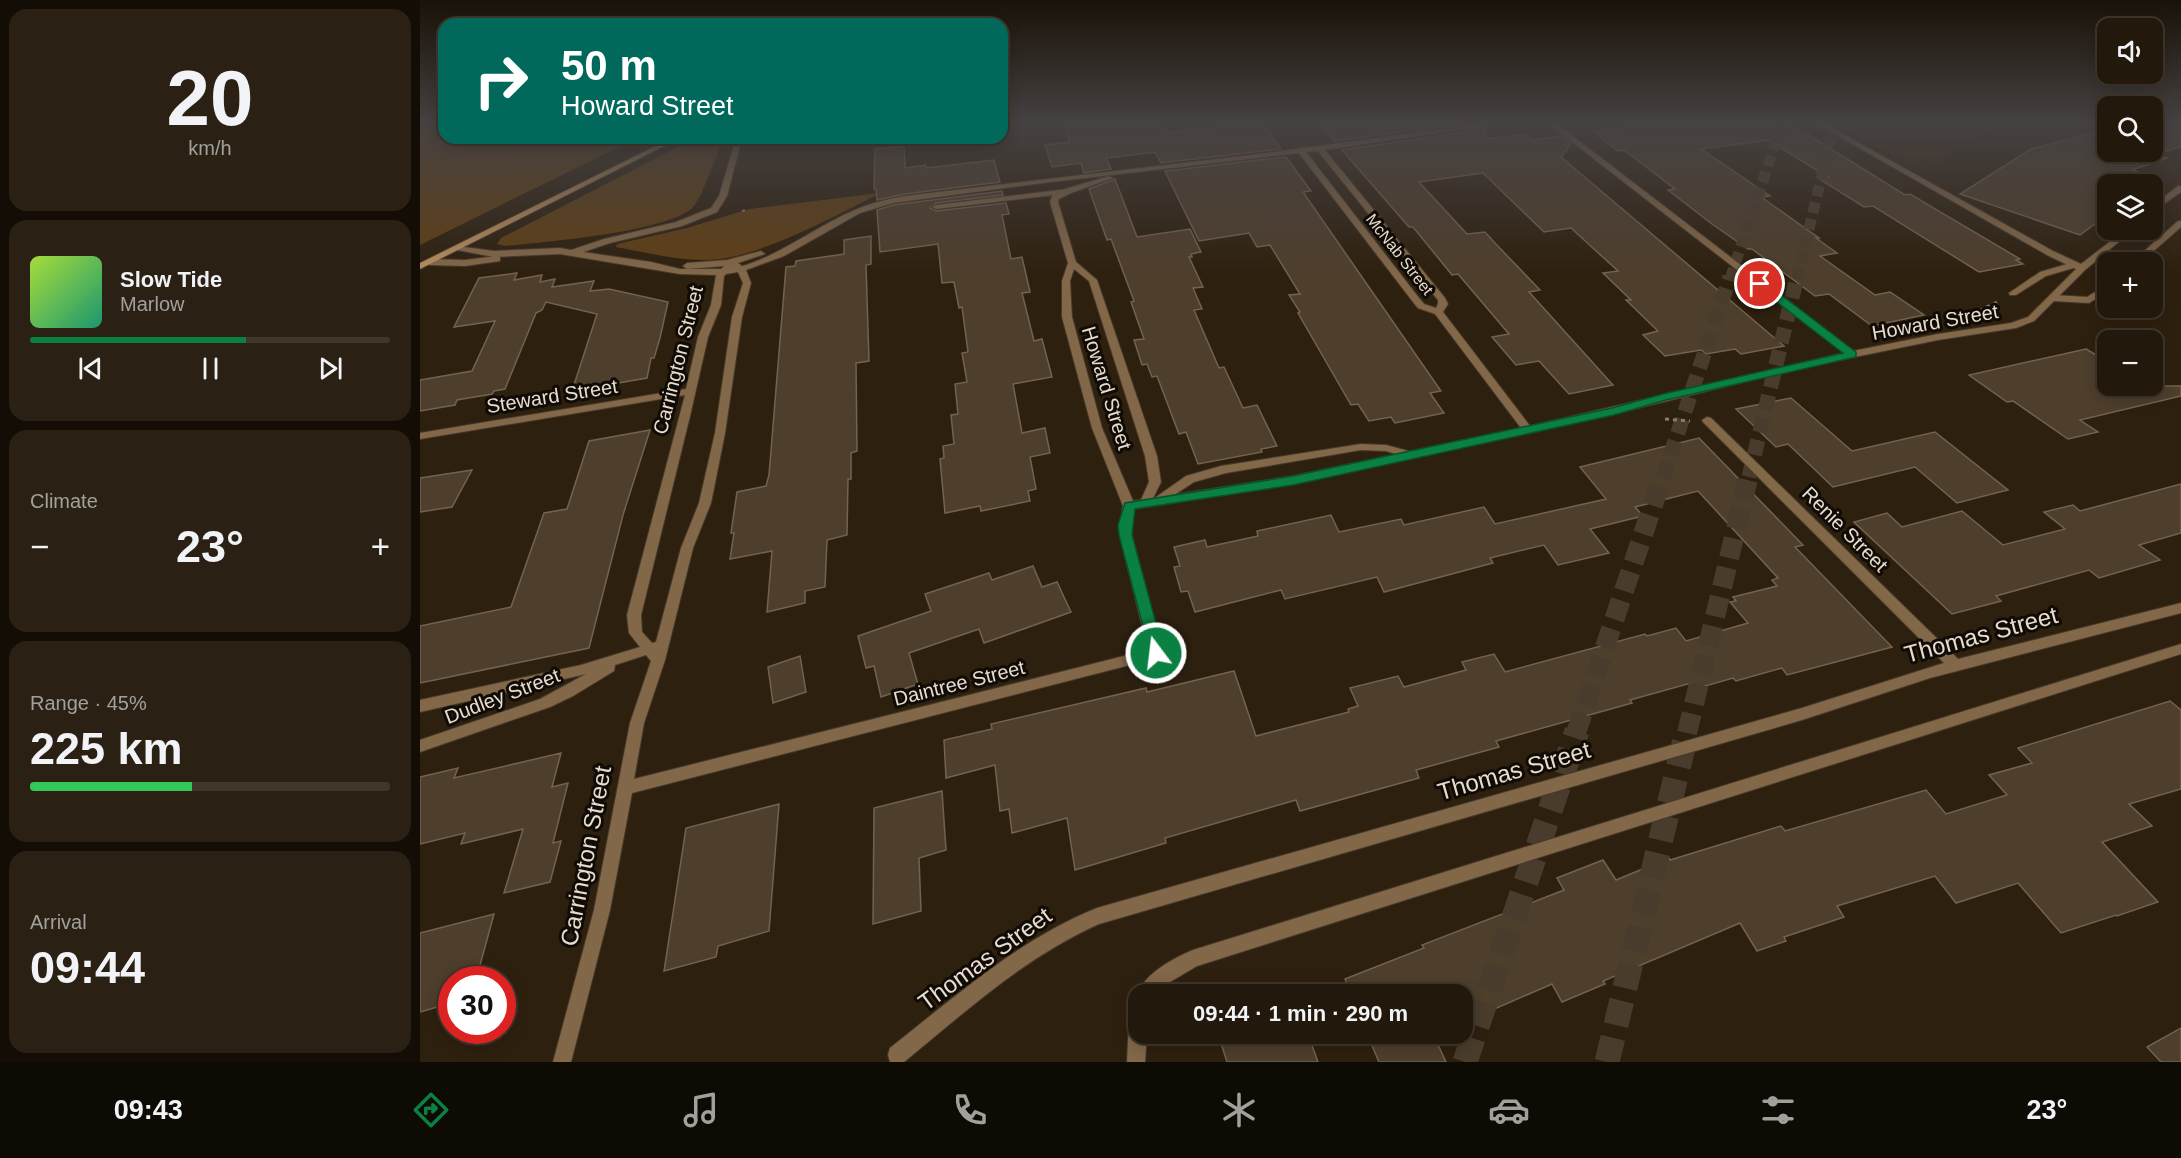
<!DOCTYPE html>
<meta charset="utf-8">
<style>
:root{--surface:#22180b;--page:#2a2114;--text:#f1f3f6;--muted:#a2a09d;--line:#3f372c;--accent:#0b8043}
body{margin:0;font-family:Helvetica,sans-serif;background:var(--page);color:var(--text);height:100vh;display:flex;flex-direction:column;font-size:22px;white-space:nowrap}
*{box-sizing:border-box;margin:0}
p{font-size:20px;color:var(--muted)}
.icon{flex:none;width:33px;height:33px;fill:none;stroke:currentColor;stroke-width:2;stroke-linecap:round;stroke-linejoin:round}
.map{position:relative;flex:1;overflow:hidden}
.side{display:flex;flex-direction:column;gap:9px;padding:9px;background:#130d06;width:420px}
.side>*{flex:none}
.top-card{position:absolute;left:18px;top:18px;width:570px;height:126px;border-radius:18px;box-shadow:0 3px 15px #0003,0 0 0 2px var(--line);background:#00695c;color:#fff;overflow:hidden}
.fabs{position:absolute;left:1677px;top:18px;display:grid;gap:12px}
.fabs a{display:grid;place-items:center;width:66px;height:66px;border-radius:12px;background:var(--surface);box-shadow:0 3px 15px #0003,0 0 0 2px var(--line);font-size:30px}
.speed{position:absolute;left:18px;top:966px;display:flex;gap:12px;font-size:30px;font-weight:700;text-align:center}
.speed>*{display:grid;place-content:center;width:78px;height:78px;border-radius:50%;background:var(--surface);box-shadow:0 3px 15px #0003,0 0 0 2px var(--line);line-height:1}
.speed .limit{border:9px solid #d22;background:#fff;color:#111}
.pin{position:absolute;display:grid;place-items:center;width:51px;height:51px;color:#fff;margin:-26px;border:3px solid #fff;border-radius:50%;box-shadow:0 2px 6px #0007}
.me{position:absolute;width:66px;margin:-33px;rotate:345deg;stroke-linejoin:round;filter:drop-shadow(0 0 4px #0008)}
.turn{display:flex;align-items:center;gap:21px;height:126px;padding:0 24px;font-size:27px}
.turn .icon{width:78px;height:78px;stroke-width:2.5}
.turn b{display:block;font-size:42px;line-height:51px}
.big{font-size:45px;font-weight:700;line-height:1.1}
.side .card{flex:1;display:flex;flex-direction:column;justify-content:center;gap:9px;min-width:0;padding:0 21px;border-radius:18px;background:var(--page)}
.side .dial{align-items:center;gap:0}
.dial b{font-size:78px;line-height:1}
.song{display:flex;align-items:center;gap:18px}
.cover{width:72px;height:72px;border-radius:9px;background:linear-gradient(135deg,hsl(80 70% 55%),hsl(160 70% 35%))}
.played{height:6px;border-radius:3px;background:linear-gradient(90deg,var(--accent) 60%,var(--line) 60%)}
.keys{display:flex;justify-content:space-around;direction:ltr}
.heat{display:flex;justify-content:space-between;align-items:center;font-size:33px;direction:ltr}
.charge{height:9px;border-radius:4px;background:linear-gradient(90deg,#34c759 45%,var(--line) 0)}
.trip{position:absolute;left:708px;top:984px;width:345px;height:60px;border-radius:18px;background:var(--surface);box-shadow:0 3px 15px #0003,0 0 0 2px var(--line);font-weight:700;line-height:60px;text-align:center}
.tabs{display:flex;height:96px;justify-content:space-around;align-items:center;background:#0e0a04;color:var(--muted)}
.tabs .icon{width:42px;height:42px}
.tabs .current{color:var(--accent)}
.tabs b{font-size:27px;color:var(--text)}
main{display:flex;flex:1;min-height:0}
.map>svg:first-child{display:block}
</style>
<main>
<section class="side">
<div class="card dial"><b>20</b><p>km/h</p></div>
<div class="card">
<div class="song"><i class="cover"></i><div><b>Slow Tide</b><p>Marlow</p></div></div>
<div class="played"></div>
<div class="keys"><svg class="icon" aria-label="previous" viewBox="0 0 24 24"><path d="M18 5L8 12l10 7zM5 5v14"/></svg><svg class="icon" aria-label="pause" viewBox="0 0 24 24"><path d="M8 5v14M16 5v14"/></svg><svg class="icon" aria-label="next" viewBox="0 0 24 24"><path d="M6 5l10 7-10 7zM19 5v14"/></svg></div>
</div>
<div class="card"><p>Climate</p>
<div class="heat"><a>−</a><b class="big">23°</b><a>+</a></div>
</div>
<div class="card"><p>Range · 45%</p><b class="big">225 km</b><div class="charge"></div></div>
<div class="card"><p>Arrival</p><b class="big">09:44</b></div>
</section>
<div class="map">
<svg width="1761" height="1062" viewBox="0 0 1761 1062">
<rect width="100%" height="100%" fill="#2e200f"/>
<polygon fill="#38240d" points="1415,124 1577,124 1504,171"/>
<g fill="#603f14">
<polygon points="24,126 24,138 217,138 0,245 0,128"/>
<path d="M 275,138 L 304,138 C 297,153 283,195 274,206 C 253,231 132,241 96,245 L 85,246 L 77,244 L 81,238 Z"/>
<path d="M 460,193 C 420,214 344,254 300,259 C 265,263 230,253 196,247 L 197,244 L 267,228 L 329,209 Z"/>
</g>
<g fill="#4e3e2c" stroke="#73624f" stroke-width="1.5">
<polygon points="644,124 740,124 745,133 797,127 795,124 843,124 861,149 741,163 735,152 686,158 691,169 664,173 661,163 632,167 625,145 650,142"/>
<polygon points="901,124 1041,124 915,141"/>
<polygon points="1219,124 1371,124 1485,195 1490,194 1600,259 1596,260 1603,264 1559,272 1453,206 1444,207 1398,178 1408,177 1348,140 1281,149 1350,196 1341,197 1399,238 1396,238 1417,253 1400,256 1455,295 1470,292 1504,315 1452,326 1409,294 1395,296 1332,249 1328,249 1292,224 1248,190 1255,189 1204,150 1198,151 1174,132"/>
<polygon points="1732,124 1761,124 1761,147 1736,154 1747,158 1712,170 1727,176 1688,184 1688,214 1660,235 1540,194 1611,149 1688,129 1688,152 1732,152"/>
<polygon points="1065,129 1066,139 1105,134 1112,140 1141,136 1151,144 1141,157 1364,346 1321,354 1315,349 1286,354 1281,350 1245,356 1223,335 1238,331 1206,300 1211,300 1183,273 1198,271 1151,228 1124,232 1063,173 999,182 1047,234 1065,232 1074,242 1120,290 1109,292 1193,385 1149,394 1119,361 1096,365 1072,337 1089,334 1038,274 1032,275 993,227 989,227 922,150"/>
<polygon points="484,146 485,168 506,165 506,168 574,160 580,182 485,194 457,200 456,189 454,189 455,149"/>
<polygon points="866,157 891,191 883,192 1021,391 1010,393 1024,413 975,423 971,417 949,421 938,404 931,405 878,313 880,312 869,295 880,294 850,245 837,247 829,233 779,241 745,171"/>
<polygon points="695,179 717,237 770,229 781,252 771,254 772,257 769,257 783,287 773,288 782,309 774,310 799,368 804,367 823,408 837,405 857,446 841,449 842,452 778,464 766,432 759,434 737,376 732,377 727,364 722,365 714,340 724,339 711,302 714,301 691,239 687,240 669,189"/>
<polygon points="582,191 583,195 516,203 510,208 516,211 586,203 589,214 582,215 591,259 602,257 610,292 602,293 614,341 622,339 632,377 593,384 602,433 625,428 630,453 610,457 616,489 608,491 610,501 561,511 560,506 525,513 520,459 524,458 523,446 534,444 531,415 538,414 535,384 547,382 542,353 548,352 542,307 539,308 534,282 522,283 518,244 460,252 457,210 473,205"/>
<polygon points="451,236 451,264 446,265 449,361 436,363 437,451 431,453 431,479 428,479 427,535 407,540 405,587 385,591 385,603 347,612 352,551 310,559 314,533 311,533 317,492 346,486 349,475 366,267 375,266 376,261 424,254 424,240"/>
<polygon points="97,273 94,280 122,275 120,282 135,279 132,287 174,281 170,291 189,289 248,302 240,338 234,358 231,358 227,378 152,391 177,314 126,302 122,310 116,313 85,389 74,391 72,394 37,400 35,405 0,411 0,380 52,371 75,321 34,327 59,278"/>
<polygon points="1666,349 1688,362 1688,386 1761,386 1761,396 1660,420 1678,432 1648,439 1593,401 1587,402 1549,375"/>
<polygon points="1371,398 1432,451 1515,432 1588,490 1537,503 1495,467 1413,487 1368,444 1356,447 1316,409"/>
<polygon points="230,430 203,515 169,648 0,683 0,626 91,607 124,513 147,509 169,441"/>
<polygon points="1279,438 1383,545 1375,547 1472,647 1367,675 1362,668 1316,681 1313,678 1275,689 1271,683 1210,700 1212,703 1076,741 1079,747 996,770 999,778 880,811 876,800 745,838 746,843 655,870 647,818 592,833 589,809 580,811 575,765 526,778 524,740 572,729 571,724 726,688 727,692 814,671 836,736 929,712 928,709 938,706 930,688 978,676 984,687 1046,670 1042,662 1074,654 1085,672 1225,634 1227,636 1256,628 1266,641 1328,623 1310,602 1316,601 1313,597 1357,586 1352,580 1358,578 1278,491 1215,507 1223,516 1170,529 1189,553 1138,565 1124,545 1070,558 1073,563 964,592 957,577 865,599 861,590 775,612 768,591 761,592 754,567 760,566 754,547 785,540 787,547 838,536 837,531 911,515 919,532 981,519 984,525 1064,507 1075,524 1186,499 1160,467"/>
<polygon points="52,470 32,507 0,512 0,478"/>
<polygon points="1761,484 1761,533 1719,545 1740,560 1679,578 1669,570 1576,596 1581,601 1532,614 1434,522 1467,513 1482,527 1542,511 1583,545 1645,529 1624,512 1653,505 1660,511"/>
<polygon points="613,566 622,587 637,582 651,612 564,643 559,629 489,653 498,684 461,697 454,666 446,668 438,636 511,611 505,594 569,573 572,580"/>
<polygon points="380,656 386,692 353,703 348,667"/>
<polygon points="1750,701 1761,710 1761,789 1709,804 1732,826 1682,842 1738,902 1697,916 1696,915 1641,933 1598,883 1536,903 1515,876 1417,906 1424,917 1364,937 1366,941 1337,951 1320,923 1183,981 1185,984 1142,1002 1132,984 1056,1017 1049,1002 1042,1004 1042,994 931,994 925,979 1004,948 1002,945 1144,890 1137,878 1183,860 1196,880 1249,858 1250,860 1361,826 1365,831 1506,790 1526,814 1587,795 1569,775 1612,763 1598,748"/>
<polygon points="141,753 132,787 148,783 133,843 141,841 130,882 84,893 103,829 41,844 45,833 0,844 0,777 38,768 34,778"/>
<polygon points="522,791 526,850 499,858 501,911 453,924 454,808"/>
<polygon points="359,804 349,931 298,946 296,957 244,971 266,828"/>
<polygon points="74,914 56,980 32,980 32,1003 0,1012 0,933"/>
<polygon points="1761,1028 1761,1062 1741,1062 1727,1047"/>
<polygon points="798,1034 888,1034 898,1062 807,1062"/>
<polygon points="947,1034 1013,1034 1026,1062 959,1062"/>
</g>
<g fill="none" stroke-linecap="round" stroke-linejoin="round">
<g stroke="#4a3c2c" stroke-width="11" stroke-dasharray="11 6" stroke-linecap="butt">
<polyline points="1310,279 1362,124"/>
<polyline points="1377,279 1414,124"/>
</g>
<g stroke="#4a3c2c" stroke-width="15" stroke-dasharray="15 8" stroke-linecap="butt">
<polyline points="1243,477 1310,277"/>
<polyline points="1329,477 1377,277"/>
</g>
<g stroke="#4a3c2c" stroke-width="20" stroke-dasharray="20 10" stroke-linecap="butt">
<polyline points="1156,733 1243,475"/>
<polyline points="1267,733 1329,475"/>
</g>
<g stroke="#4a3c2c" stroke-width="25" stroke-dasharray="25 13" stroke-linecap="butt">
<polyline points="1045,1062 1157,731"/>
<polyline points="1187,1062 1267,731"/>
</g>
<defs>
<g id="lane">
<polygon points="648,189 652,191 651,193 516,209 512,207 516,205"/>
<polygon points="1758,221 1761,221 1761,227 1721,262 1712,262"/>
<polygon points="1654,262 1658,265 1657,267 1626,276 1596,295 1590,295 1589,293 1620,272"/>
<polygon points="1688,284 1688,291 1669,303 1633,301 1628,298 1633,295 1667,297"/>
<polygon points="941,444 966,445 996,453 998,455 992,459 966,451 941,450 806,473 774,482 739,505 731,505 729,502 766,476 801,466"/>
</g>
<g id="street">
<path d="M 1060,124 L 1080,124 L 905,150 L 1025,298 L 1028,304 L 1023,312 L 1110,426 L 1424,353 L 1129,124 L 1137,124 L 1433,351 L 1518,334 L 1591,323 L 1608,317 L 1656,269 L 1627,255 L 1397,124 L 1405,124 L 1633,251 L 1661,264 L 1705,230 L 1713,230 L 1665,270 L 1614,321 L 1596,328 L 1518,340 L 1381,368 L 1194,414 L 873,484 L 714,509 L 711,532 L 743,653 L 741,657 L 212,793 L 190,910 L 151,1062 L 133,1062 L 174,910 L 210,723 L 231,661 L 226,655 L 195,665 L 194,671 L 153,696 L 130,707 L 0,752 L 0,740 L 120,699 L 166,674 L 0,712 L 0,700 L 161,665 L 220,647 L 209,633 L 207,615 L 265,395 L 0,439 L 0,433 L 266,389 L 278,337 L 291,305 L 296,275 L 260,274 L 140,254 L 74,257 L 37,250 L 37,246 L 74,251 L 140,248 L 151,250 L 184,239 L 256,222 L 291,208 L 299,196 L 316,138 L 322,138 L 307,196 L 297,212 L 262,226 L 190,243 L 163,252 L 231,262 L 260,269 L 301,269 L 304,266 L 267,269 L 263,266 L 267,263 L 307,260 L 341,251 L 345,254 L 318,263 L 322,266 L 326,265 C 365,252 397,226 435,210 C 451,203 468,199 485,196 L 831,155 ZM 898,151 L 1018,300 L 1018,304 L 1016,308 L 1004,304 L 999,298 L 886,152 ZM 879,153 L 993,302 L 998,308 L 1015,314 L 1101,428 L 873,476 L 733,498 L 741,482 L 737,456 L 677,280 L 656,262 L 638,202 L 639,199 L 651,193 L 693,178 L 689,176 L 645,189 L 632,196 L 630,202 L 648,263 L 642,281 L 642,317 L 672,428 L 703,506 L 699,532 L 728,650 L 214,779 L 224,723 L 245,660 L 273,548 L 291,503 L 305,433 L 322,317 L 331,283 L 326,270 L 364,256 L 440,213 L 473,203 L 623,183 ZM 654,269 L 669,281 L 725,456 L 729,482 L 721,500 L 713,501 L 682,428 L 652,317 L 650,281 ZM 318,272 L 323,283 L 312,317 L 295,433 L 279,503 L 261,548 L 236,642 L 232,643 L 222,632 L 221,615 L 270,416 L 288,337 L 301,305 L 304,276 L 306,274 Z"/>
<polygon points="1758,186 1761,186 1761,192 1732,212 1732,206"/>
<polygon points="77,256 80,257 80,261 45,266 10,265 6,262 10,259 45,260"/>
<path d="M 1287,417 L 1291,418 L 1538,659 L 1761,603 L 1761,613 L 1510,678 L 1382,720 L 679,924 C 605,957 546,1011 484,1062 L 470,1062 L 468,1055 L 470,1048 C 536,996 598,940 677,908 L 1382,708 L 1524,663 L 1283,422 L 1282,420 Z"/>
<path d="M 1761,644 L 1761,654 L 777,966 L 745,985 L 737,994 L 718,994 L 718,998 L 717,994 C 726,973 752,959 773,950 Z"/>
<polygon points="718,1011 718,1034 727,1034 725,1062 707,1062 709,1020 712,1014"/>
</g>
<polygon id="secondary" points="252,138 260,138 0,269 0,263"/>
</defs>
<use href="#lane" stroke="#483a2a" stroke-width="2"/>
<use href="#street" stroke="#483a2a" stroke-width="2"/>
<use href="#secondary" stroke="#483a2a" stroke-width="2"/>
<polyline stroke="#897c6e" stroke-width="2" stroke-dasharray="3 3" stroke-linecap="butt" points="322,211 328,210"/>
<g stroke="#897c6e" stroke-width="3" stroke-dasharray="4 4" stroke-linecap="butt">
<polyline points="1559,311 1577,302"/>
<polyline points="1245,419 1270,421"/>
</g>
<use href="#lane" fill="#826749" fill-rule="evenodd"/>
<use href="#street" fill="#826749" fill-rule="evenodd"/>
<use href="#secondary" fill="#b88d5d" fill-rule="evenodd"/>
</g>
<linearGradient id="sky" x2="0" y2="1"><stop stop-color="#191208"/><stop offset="0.45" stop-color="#464242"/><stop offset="1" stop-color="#464242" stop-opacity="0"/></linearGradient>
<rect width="1761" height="273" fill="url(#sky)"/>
<polygon fill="#0b8043" stroke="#07532c" stroke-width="1.5" points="1336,281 1343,281 1436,352 1436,357 1246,400 1194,415 873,485 715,509 712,535 744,653 742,657 731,657 699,535 698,525 705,503 873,476 1192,408 1243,394 1423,353 1336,286"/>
<g text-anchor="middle" stroke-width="6" stroke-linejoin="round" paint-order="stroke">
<g font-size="16" fill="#e6dcd1" stroke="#110b05">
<text transform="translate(980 254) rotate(52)" y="6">McNab Street</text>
</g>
<g font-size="20" fill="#e6dcd1" stroke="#110b05">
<text transform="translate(1515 322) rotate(-10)" y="7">Howard Street</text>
<text transform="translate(258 360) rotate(-76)" y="7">Carrington Street</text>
<text transform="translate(687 388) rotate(73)" y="7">Howard Street</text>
<text transform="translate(132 396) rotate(-9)" y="7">Steward Street</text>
<text transform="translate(1425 529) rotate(45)" y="7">Renie Street</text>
<text transform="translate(539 683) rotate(-14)" y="7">Daintree Street</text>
<text transform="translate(82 696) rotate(-21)" y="7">Dudley Street</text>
</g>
<g font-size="24" fill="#e6dcd1" stroke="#110b05">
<text transform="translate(1561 635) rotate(-15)" y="8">Thomas Street</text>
<text transform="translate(1094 771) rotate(-16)" y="8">Thomas Street</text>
<text transform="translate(166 856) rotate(-79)" y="8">Carrington Street</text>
<text transform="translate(565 959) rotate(-36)" y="8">Thomas Street</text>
</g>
</g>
</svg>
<div class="fabs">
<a><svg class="icon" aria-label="sound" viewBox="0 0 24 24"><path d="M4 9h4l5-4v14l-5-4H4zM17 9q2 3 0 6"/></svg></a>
<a><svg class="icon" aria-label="search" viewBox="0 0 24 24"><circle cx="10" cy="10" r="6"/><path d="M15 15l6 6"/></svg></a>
<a><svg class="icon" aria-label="layers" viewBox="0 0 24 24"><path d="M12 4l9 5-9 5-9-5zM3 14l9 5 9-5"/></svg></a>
<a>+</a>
<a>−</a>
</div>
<div class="speed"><div class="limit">30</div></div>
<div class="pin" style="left:1340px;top:284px;background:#d93025"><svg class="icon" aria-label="arrive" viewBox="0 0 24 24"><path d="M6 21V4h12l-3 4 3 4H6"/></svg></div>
<svg class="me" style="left:736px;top:653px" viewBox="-20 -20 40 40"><circle r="17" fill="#0b8043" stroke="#fff" stroke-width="3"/><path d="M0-11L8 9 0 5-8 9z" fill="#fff"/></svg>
<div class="trip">09:44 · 1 min · 290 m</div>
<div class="top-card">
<div class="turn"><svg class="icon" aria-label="right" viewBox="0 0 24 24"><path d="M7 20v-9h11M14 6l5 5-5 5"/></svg><div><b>50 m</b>Howard Street</div></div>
</div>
</div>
</main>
<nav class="tabs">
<b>09:43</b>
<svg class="icon current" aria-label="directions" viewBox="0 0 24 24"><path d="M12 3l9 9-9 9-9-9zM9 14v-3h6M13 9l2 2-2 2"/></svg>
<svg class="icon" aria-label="music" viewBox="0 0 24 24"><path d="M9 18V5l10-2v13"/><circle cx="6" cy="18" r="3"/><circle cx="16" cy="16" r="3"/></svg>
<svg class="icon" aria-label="phone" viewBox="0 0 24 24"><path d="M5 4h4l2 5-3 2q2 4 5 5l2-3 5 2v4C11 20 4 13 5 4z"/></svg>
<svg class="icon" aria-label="climate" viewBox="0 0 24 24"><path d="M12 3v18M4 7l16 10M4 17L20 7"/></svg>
<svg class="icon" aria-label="car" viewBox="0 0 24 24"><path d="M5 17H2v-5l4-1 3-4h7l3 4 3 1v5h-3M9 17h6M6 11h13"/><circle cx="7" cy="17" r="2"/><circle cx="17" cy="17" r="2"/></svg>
<svg class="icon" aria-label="filters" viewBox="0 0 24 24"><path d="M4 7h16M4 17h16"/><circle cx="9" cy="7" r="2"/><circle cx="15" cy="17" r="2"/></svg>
<b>23°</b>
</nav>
